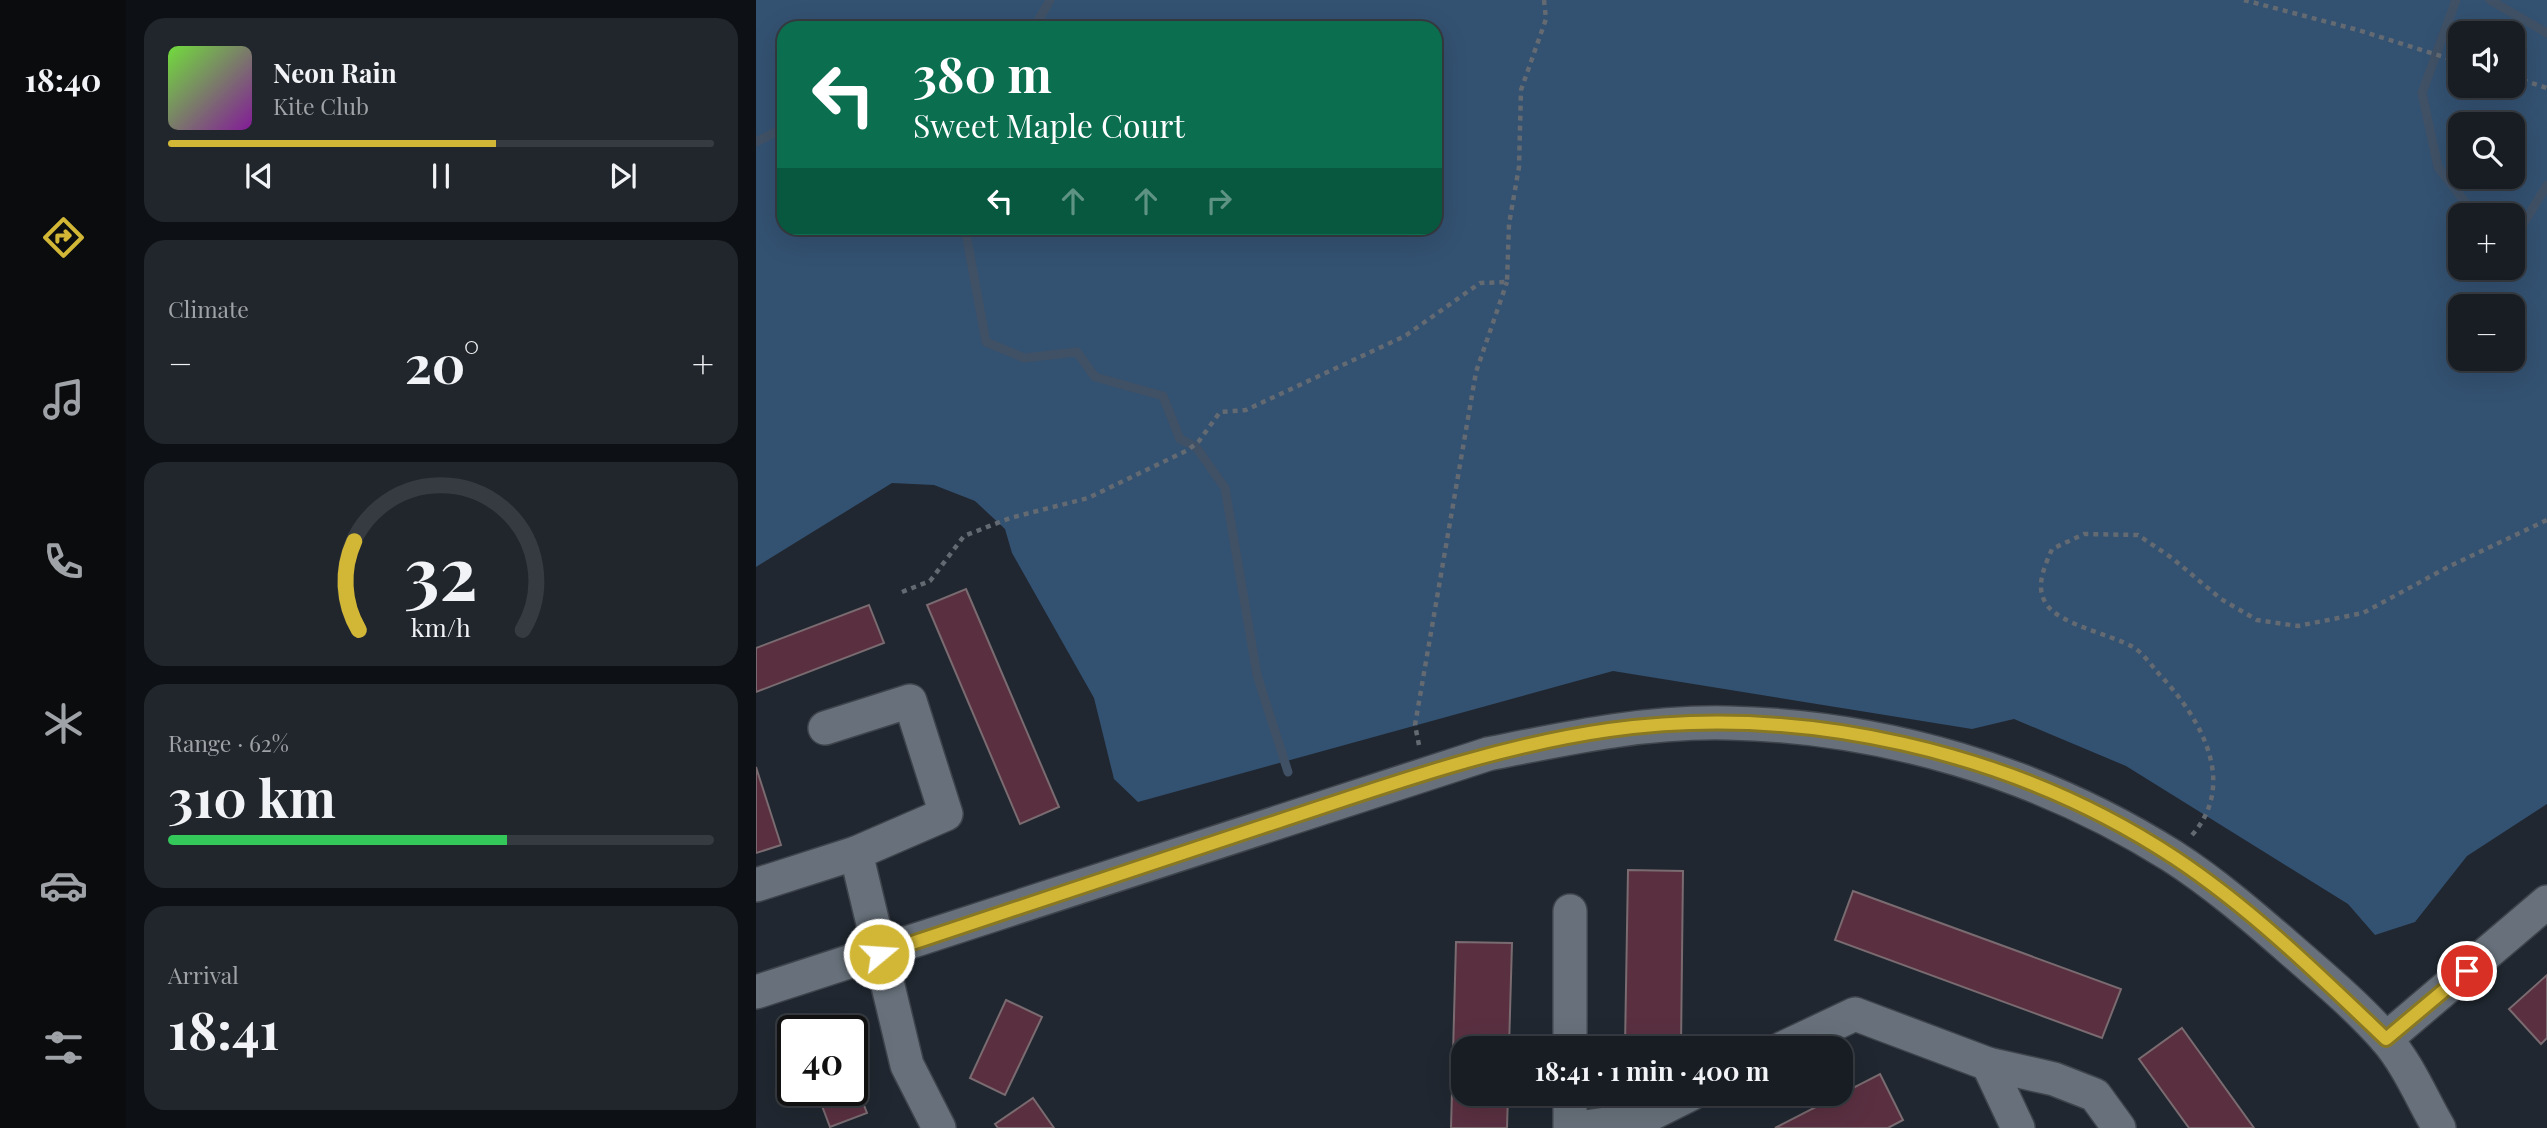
<!DOCTYPE html>
<meta charset="utf-8">
<style>
:root{--surface:#181d24;--page:#21262c;--text:#f1f3f6;--muted:#9fa2a6;--line:#363b41;--accent:#d2b736}
body{margin:0;font-family:"Playfair Display",serif;background:var(--page);color:var(--text);height:100vh;display:flex;flex-direction:column;font-size:26px;white-space:nowrap}
*{box-sizing:border-box;margin:0}
p{font-size:23px;color:var(--muted)}
.icon{flex:none;width:38px;height:38px;fill:none;stroke:currentColor;stroke-width:2;stroke-linecap:round;stroke-linejoin:round}
.map{position:relative;flex:1;overflow:hidden}
.side{display:flex;flex-direction:column;gap:18px;padding:18px;background:#0d1014;width:630px}
.side>*{flex:none}
.top-card{position:absolute;left:21px;top:21px;width:665px;height:214px;border-radius:21px;box-shadow:0 7px 28px #0002,0 0 0 2px var(--line);background:#0b6e4f;color:#fff;overflow:hidden}
.buttons{position:absolute;left:1692px;top:21px;display:grid;gap:14px}
.buttons a{display:grid;place-items:center;width:77px;height:77px;border-radius:14px;background:var(--surface);box-shadow:0 7px 28px #0002,0 0 0 2px var(--line);font-size:35px}
.speed{position:absolute;left:21px;top:1015px;display:flex;gap:14px;font-size:35px;font-weight:700;text-align:center}
.speed>*{display:grid;place-content:center;width:91px;height:91px;border-radius:50%;background:var(--surface);box-shadow:0 7px 28px #0002,0 0 0 2px var(--line);line-height:1}
.speed .limit{border:4px solid #111;border-radius:10px;background:#fff;color:#111}
.pin{position:absolute;display:grid;place-items:center;width:60px;height:60px;color:#fff;margin:-30px;border:4px solid #fff;border-radius:50%;box-shadow:0 2px 7px #0007}
.me{position:absolute;width:77px;margin:-38px;rotate:72deg;stroke-linejoin:round;filter:drop-shadow(0 0 5px #0008)}
.turn{display:flex;align-items:center;gap:24px;height:147px;padding:0 21px;font-size:32px}
.turn .icon{width:91px;height:91px;stroke-width:2.5}
.turn b{display:block;font-size:49px;line-height:60px}
.lanes{display:flex;align-items:center;height:66px;padding:0 21px;background:#0003;justify-content:center;gap:35px;direction:ltr}
.lanes .off{opacity:.35}
.big{font-size:52px;font-weight:700;line-height:1.1}
.side .card{flex:1;display:flex;flex-direction:column;justify-content:center;gap:10px;min-width:0;padding:0 24px;border-radius:21px;background:var(--page)}
.side .dial{align-items:center;gap:0}
.dial svg{height:182px;overflow:visible;fill:none;stroke:var(--line);stroke-width:7;stroke-linecap:round;text-anchor:middle}
.dial text{fill:var(--text);stroke:none}
.song{display:flex;align-items:center;gap:21px}
.cover{width:84px;height:84px;border-radius:10px;background:linear-gradient(135deg,hsl(100 70% 55%),hsl(290 70% 35%))}
.played{height:7px;border-radius:4px;background:linear-gradient(90deg,var(--accent) 60%,var(--line) 60%)}
.keys{display:flex;justify-content:space-around;direction:ltr}
.heat{display:flex;justify-content:space-between;align-items:center;font-size:38px;direction:ltr}
.charge{height:10px;border-radius:5px;background:linear-gradient(90deg,#34c759 62%,var(--line) 0)}
.trip{position:absolute;left:695px;top:1036px;width:402px;height:70px;border-radius:21px;background:var(--surface);box-shadow:0 7px 28px #0002,0 0 0 2px var(--line);font-weight:700;line-height:70px;text-align:center}
main{display:flex;flex:1;min-height:0}
.tabs{display:flex;flex-direction:column;width:126px;justify-content:space-around;align-items:center;background:#0a0c0e;color:var(--muted)}
.tabs .icon{width:49px;height:49px}
.tabs .selected{color:var(--accent)}
.tabs b{font-size:32px;color:var(--text)}
.map>svg:first-child{display:block}
</style>
<main>
<nav class="tabs">
<b>18:40</b>
<svg class="icon selected" aria-label="directions" viewBox="0 0 24 24"><path d="M12 3l9 9-9 9-9-9zM9 14v-3h6M13 9l2 2-2 2"/></svg>
<svg class="icon" aria-label="music" viewBox="0 0 24 24"><path d="M9 18V5l10-2v13"/><circle cx="6" cy="18" r="3"/><circle cx="16" cy="16" r="3"/></svg>
<svg class="icon" aria-label="phone" viewBox="0 0 24 24"><path d="M5 4h4l2 5-3 2q2 4 5 5l2-3 5 2v4C11 20 4 13 5 4z"/></svg>
<svg class="icon" aria-label="climate" viewBox="0 0 24 24"><path d="M12 3v18M4 7l16 10M4 17L20 7"/></svg>
<svg class="icon" aria-label="car" viewBox="0 0 24 24"><path d="M5 17H2v-5l4-1 3-4h7l3 4 3 1v5h-3M9 17h6M6 11h13"/><circle cx="7" cy="17" r="2"/><circle cx="17" cy="17" r="2"/></svg>
<svg class="icon" aria-label="filters" viewBox="0 0 24 24"><path d="M4 7h16M4 17h16"/><circle cx="9" cy="7" r="2"/><circle cx="15" cy="17" r="2"/></svg>
</nav>
<section class="side">
<div class="card">
<div class="song"><i class="cover"></i><div><b>Neon Rain</b><p>Kite Club</p></div></div>
<div class="played"></div>
<div class="keys"><svg class="icon" aria-label="previous" viewBox="0 0 24 24"><path d="M18 5L8 12l10 7zM5 5v14"/></svg><svg class="icon" aria-label="pause" viewBox="0 0 24 24"><path d="M8 5v14M16 5v14"/></svg><svg class="icon" aria-label="next" viewBox="0 0 24 24"><path d="M6 5l10 7-10 7zM19 5v14"/></svg></div>
</div>
<div class="card"><p>Climate</p>
<div class="heat"><a>−</a><b class="big">20°</b><a>+</a></div>
</div>
<div class="card dial"><svg viewBox="0 0 100 80">
<path d="M14 69A42 42 0 1 1 86 69"/>
<path d="M14 69A42 42 0 0 1 12 30" stroke="#d2b736"/>
<text x="50" y="56" font-size="32" font-weight="700">32</text>
<text x="50" y="72" font-size="11">km/h</text>
</svg></div>
<div class="card"><p>Range · 62%</p><b class="big">310 km</b><div class="charge"></div></div>
<div class="card"><p>Arrival</p><b class="big">18:41</b></div>
</section>
<div class="map">
<svg width="1791" height="1128" viewBox="0 0 1791 1128">
<rect width="100%" height="100%" fill="#202730"/>
<path fill="#335171" fill-rule="evenodd" d="M 0,0 L 1791,0 L 1791,804 L 1711,856 L 1659,922 L 1619,935 L 1592,904 L 1370,766 L 1258,719 L 1216,729 L 857,671 L 382,802 L 358,779 L 338,698 L 256,553 L 249,529 L 219,501 L 178,485 L 136,483 L 0,567 ZM 28,28 L 679,28 L 679,228 L 28,228 ZM 1704,33 L 1757,33 L 1757,86 L 1704,86 ZM 1704,124 L 1757,124 L 1757,177 L 1704,177 ZM 1704,215 L 1757,215 L 1757,268 L 1704,268 ZM 1704,306 L 1757,306 L 1757,359 L 1704,359 Z"/>
<g fill="none" stroke-linecap="round" stroke-linejoin="round">
<g stroke="#405166" stroke-width="9">
<polyline points="1700,0 1666,93 1682,167 1719,215"/>
<polyline points="1734,0 1791,33"/>
<polyline points="278,28 294,0"/>
<polyline points="0,142 28,128"/>
<polyline points="209,228 230,342 268,358 321,352 339,377 407,396 424,439 440,447 469,488 501,675 532,772"/>
<polyline points="1757,229 1766,226 1791,185"/>
</g>
</g>
<g fill="#5a3041" stroke="#796b70" stroke-width="2">
<polygon points="210,589 303,807 264,824 171,605"/>
<polygon points="113,605 128,643 0,692 0,648"/>
<polygon points="0,767 25,845 0,853"/>
<polygon points="872,870 927,871 925,1046 869,1046"/>
<polygon points="1097,891 1365,989 1346,1038 1079,940"/>
<polygon points="700,942 756,943 753,1048 707,1048 707,1094 752,1094 751,1128 695,1128"/>
<polygon points="1791,975 1791,1038 1785,1044 1753,1009"/>
<polygon points="250,1000 286,1017 249,1095 214,1078"/>
<polygon points="1426,1028 1498,1128 1433,1128 1383,1059"/>
<polygon points="1124,1074 1147,1120 1132,1128 1019,1128"/>
<polygon points="96,1075 111,1113 74,1127 60,1090 96,1090"/>
<polygon points="277,1098 298,1128 242,1128 239,1124"/>
</g>
<g fill="none" stroke-linecap="round" stroke-linejoin="round">
<defs>
<g id="minor">
<polyline points="69,728 154,701 190,814 100,853 151,1065 183,1128"/>
<polyline points="0,885 100,853"/>
<path d="M 0,992 L 732,754 C 812,738 890,721 972,723 C 1128,726 1284,773 1416,856 C 1458,883 1495,915 1533,948 C 1565,976 1601,1006 1629,1038 C 1652,1064 1666,1099 1683,1128"/>
<polyline points="1630,1039 1791,902"/>
<polyline points="814,1048 814,911"/>
<polyline points="1027,1048 1099,1014 1232,1064 1262,1128"/>
<polyline points="1232,1064 1298,1079 1339,1095 1363,1128"/>
<polyline points="814,1128 814,1094"/>
<polyline points="822,1128 885,1119 935,1094"/>
</g>
</defs>
<use href="#minor" stroke="#3f444c" stroke-width="36"/>
<g stroke="#646a72" stroke-width="4.5" stroke-dasharray="5 5" stroke-linecap="butt">
<polyline points="1488,0 1602,30 1704,62"/>
<polyline points="1757,77 1791,88"/>
<polyline points="146,592 174,581 208,536 254,518 332,498 432,450 443,441 464,412 490,410 649,336 724,283 751,282 753,224 763,167 765,90 790,19 788,0"/>
<polyline points="663,745 659,725 720,372 751,282"/>
<path d="M 1436,835 C 1483,782 1443,716 1403,674 C 1395,665 1387,653 1377,647 C 1354,634 1305,625 1291,605 C 1278,587 1289,566 1296,549 L 1328,534 L 1382,535 L 1416,558 L 1465,599 L 1501,620 L 1542,626 L 1607,613 L 1692,567 L 1791,520"/>
</g>
<use href="#minor" stroke="#68717b" stroke-width="33"/>
</g>
<g fill="none" stroke-linecap="round" stroke-linejoin="round">
<defs>
<path id="route" d="M 123,954 C 250,912 378,869 505,827 C 619,790 733,747 853,730 C 1045,703 1257,751 1419,858 C 1496,909 1563,975 1630,1039 L 1711,971"/>
</defs>
<use href="#route" stroke="#887723" stroke-width="18"/>
<use href="#route" stroke="#d2b736" stroke-width="12"/>
</g>
</svg>
<div class="buttons">
<a><svg class="icon" aria-label="sound" viewBox="0 0 24 24"><path d="M4 9h4l5-4v14l-5-4H4zM17 9q2 3 0 6"/></svg></a>
<a><svg class="icon" aria-label="search" viewBox="0 0 24 24"><circle cx="10" cy="10" r="6"/><path d="M15 15l6 6"/></svg></a>
<a>+</a>
<a>−</a>
</div>
<div class="speed"><div class="limit">40</div></div>
<div class="pin" style="left:1711px;top:971px;background:#d93025"><svg class="icon" aria-label="arrive" viewBox="0 0 24 24"><path d="M6 21V4h12l-3 4 3 4H6"/></svg></div>
<svg class="me" style="left:123px;top:954px" viewBox="-20 -20 40 40"><circle r="17" fill="#d2b736" stroke="#fff" stroke-width="3"/><path d="M0-11L8 9 0 5-8 9z" fill="#fff"/></svg>
<div class="trip">18:41 · 1 min · 400 m</div>
<div class="top-card">
<div class="turn"><svg class="icon" aria-label="left" viewBox="0 0 24 24"><path d="M17 20v-9H6M10 6l-5 5 5 5"/></svg><div><b>380 m</b>Sweet Maple Court</div></div>
<div class="lanes"><svg class="icon" aria-label="left" viewBox="0 0 24 24"><path d="M17 20v-9H6M10 6l-5 5 5 5"/></svg><svg class="icon off" aria-label="ahead" viewBox="0 0 24 24"><path d="M12 20V5M6 11l6-6 6 6"/></svg><svg class="icon off" aria-label="ahead" viewBox="0 0 24 24"><path d="M12 20V5M6 11l6-6 6 6"/></svg><svg class="icon off" aria-label="right" viewBox="0 0 24 24"><path d="M7 20v-9h11M14 6l5 5-5 5"/></svg></div>
</div>
</div>
</main>
